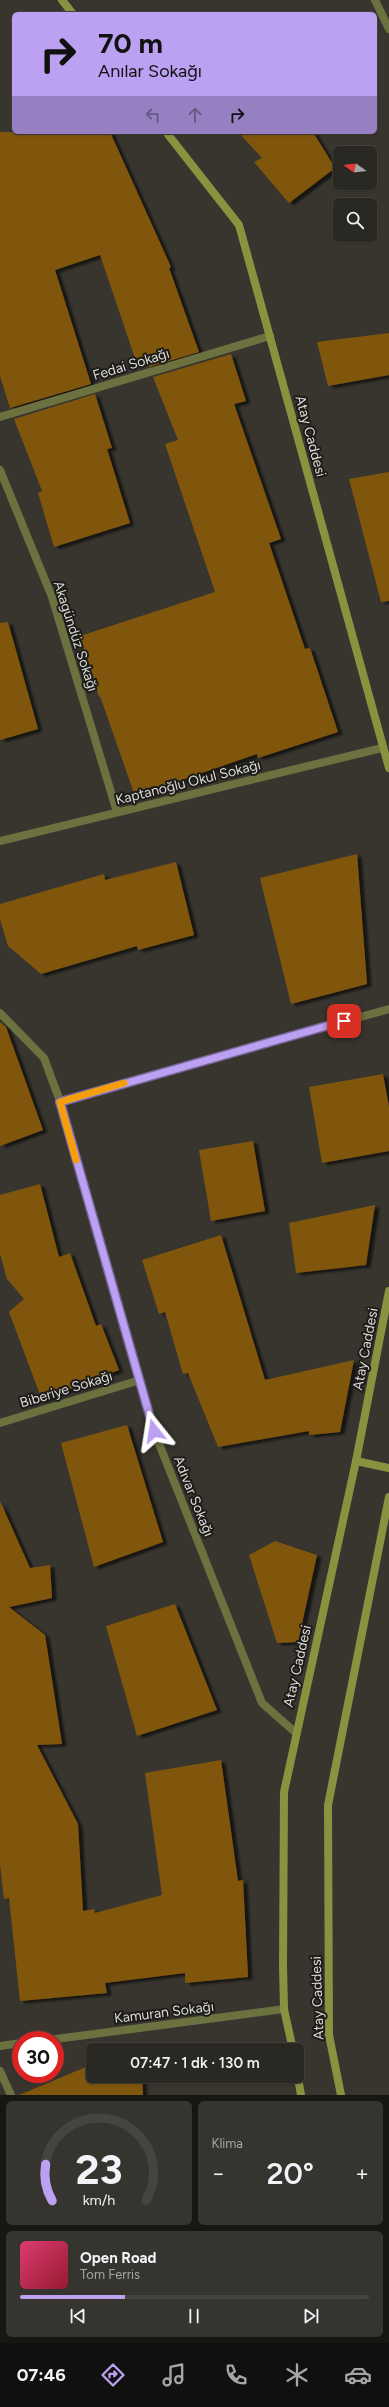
<!DOCTYPE html>
<html lang="tr">
<meta charset="utf-8">
<style>
:root{--surface:#292822;--page:#35342f;--text:#f1f3f6;--muted:#a5a6a5;--line:#454440;--accent:#bca0f2}
body{margin:0;font-family:Figtree,sans-serif;background:var(--page);color:var(--text);height:100vh;display:flex;flex-direction:column;font-size:15px;white-space:nowrap}
*{box-sizing:border-box;margin:0}
p{font-size:13px;color:var(--muted)}
.icon{flex:none;width:22px;height:22px;fill:none;stroke:currentColor;stroke-width:2;stroke-linecap:round;stroke-linejoin:round}
.map{position:relative;height:2095px;overflow:hidden}
.side{display:flex;flex-direction:column;gap:6px;padding:6px;background:#171613;flex:1}
.side>*{flex:none}
.banner{position:absolute;left:12px;top:12px;width:365px;height:122px;border-radius:6px;box-shadow:0 1px 3px #0004,0 0 0 1px var(--line);background:#bca0f2;color:#111;overflow:hidden}
.needle{width:26px;rotate:284deg}
.fabs{position:absolute;left:333px;top:146px;display:grid;gap:8px}
.fabs a{display:grid;place-items:center;width:44px;height:44px;border-radius:6px;background:var(--surface);box-shadow:0 1px 3px #0004,0 0 0 1px var(--line);font-size:20px}
.speed{position:absolute;left:12px;top:2031px;display:flex;gap:8px;font-size:20px;font-weight:700;text-align:center}
.speed>*{display:grid;place-content:center;width:52px;height:52px;border-radius:50%;background:var(--surface);box-shadow:0 1px 3px #0004,0 0 0 1px var(--line);line-height:1}
.speed .limit{border:6px solid #d22;background:#fff;color:#111}
.pin{position:absolute;display:grid;place-items:center;width:34px;height:34px;color:#fff;margin:-17px;border-radius:8px;box-shadow:0 2px 6px #0006}
.me{position:absolute;width:44px;margin:-22px;rotate:345deg;stroke-linejoin:round;filter:drop-shadow(0 0 3px #0008)}
.turn{display:flex;align-items:center;gap:14px;height:84px;padding:0 20px;font-size:18px}
.turn .icon{width:52px;height:52px;stroke-width:2.5}
.turn b{display:block;font-size:28px;line-height:34px}
.lanes{display:flex;align-items:center;height:38px;padding:0 20px;background:#0003;justify-content:center;gap:20px;direction:ltr}
.lanes .off{opacity:.35}
.big{font-size:30px;font-weight:600;line-height:1.1}
.side .tile{flex:1;display:flex;flex-direction:column;justify-content:center;gap:6px;min-width:0;padding:0 14px;border-radius:6px;background:var(--page)}
.side .dial{align-items:center;gap:0}
.dial svg{height:104px;overflow:visible;fill:none;stroke:var(--line);stroke-width:7;stroke-linecap:round;text-anchor:middle}
.dial text{fill:var(--text);stroke:none}
.song{display:flex;align-items:center;gap:12px}
.cover{width:48px;height:48px;border-radius:6px;background:linear-gradient(135deg,hsl(340 70% 55%),hsl(350 70% 35%))}
.played{height:4px;border-radius:2px;background:linear-gradient(90deg,var(--accent) 30%,var(--line) 30%)}
.keys{display:flex;justify-content:space-around;direction:ltr}
.heat{display:flex;justify-content:space-between;align-items:center;font-size:22px;direction:ltr}
.side .tiles{flex:1;display:grid;gap:6px;grid-template-columns:1fr 1fr}
.tile:last-child{grid-column:span 2}
.trip{position:absolute;left:86px;top:2043px;width:218px;height:40px;border-radius:6px;background:var(--surface);box-shadow:0 1px 3px #0004,0 0 0 1px var(--line);font-weight:600;line-height:40px;text-align:center}
.dock{display:flex;height:64px;justify-content:space-around;align-items:center;background:#10100e;color:var(--muted)}
.dock .icon{width:28px;height:28px}
.dock .selected{color:var(--accent)}
.dock b{font-size:18px;color:var(--text)}
.map>svg:first-child{display:block}
</style>
<div class="map">
<svg width="389" height="2095" viewBox="0 0 389 2095">
<defs>
<filter id="shadow"><feDropShadow dx="4.5" dy="2.5" stdDeviation="1" flood-color="#0009"/></filter>
</defs>
<rect width="100%" height="100%" fill="#37352e"/>
<g fill="#80560e" filter="url(#shadow)">
<polygon points="0,132 110,132 171,267 169,268 199,352 149,367 146,360 137,364 100,255 55,270 91,384 10,408 0,376"/>
<polygon points="238,132 313,132 335,168 289,203 254,162 262,158"/>
<polygon points="389,333 389,375 328,386 317,342"/>
<polygon points="231,354 246,401 234,404 281,539 269,543 305,649 310,648 338,732 258,758 257,754 135,796 100,696 99,697 80,636 215,592 165,444 178,440 153,377"/>
<polygon points="95,394 112,448 107,449 130,523 54,547 38,493 42,491 14,419"/>
<polygon points="389,472 389,601 381,602 349,479"/>
<polygon points="8,622 38,729 0,740 0,623"/>
<polygon points="357,854 367,984 291,1004 260,878"/>
<polygon points="176,862 194,935 138,950 137,946 41,974 8,946 0,919 0,904 104,874 105,880"/>
<polygon points="0,1022 6,1027 43,1130 0,1146"/>
<polygon points="383,1074 389,1107 389,1151 322,1163 309,1087"/>
<polygon points="253,1141 265,1211 211,1221 199,1150"/>
<polygon points="40,1184 59,1257 70,1253 96,1326 101,1324 119,1370 42,1400 9,1312 24,1299 7,1279 0,1254 0,1195"/>
<polygon points="375,1205 366,1265 296,1273 289,1223"/>
<polygon points="221,1235 265,1380 354,1360 340,1432 309,1435 309,1431 218,1447 188,1373 183,1374 165,1312 159,1314 142,1260"/>
<polygon points="127,1425 163,1542 94,1567 61,1443"/>
<polygon points="0,1501 30,1568 50,1565 52,1598 9,1607 45,1635 62,1744 37,1745 78,1824 83,1911 94,1909 95,1913 162,1895 145,1773 221,1760 238,1881 243,1880 248,1977 185,1983 185,1973 105,1983 107,1993 20,2001 9,1898 4,1899 0,1864"/>
<polygon points="275,1541 317,1555 298,1642 277,1643 249,1555"/>
<polygon points="175,1604 217,1710 137,1736 106,1626"/>
<polygon points="93,2064 93,2076 142,2076 143,2095 19,2095"/>
</g>
<g fill="none" stroke-linecap="round" stroke-linejoin="round">
<g stroke="#6b713f" stroke-width="8">
<polyline points="375,0 389,29"/>
<polyline points="0,417 270,336"/>
<polyline points="0,470 52,597 117,812"/>
<polyline points="0,841 382,748"/>
<polyline points="0,1013 44,1058 60,1101 154,1431 262,1703 296,1733"/>
<polyline points="60,1101 389,1009"/>
<polyline points="0,1423 140,1380"/>
<polyline points="48,2040 284,2009"/>
<polyline points="0,2046 21,2043"/>
<polyline points="0,2071 11,2095"/>
</g>
<g stroke="#89923f" stroke-width="8">
<polyline points="62,0 73,14"/>
<polyline points="166,132 239,225 389,768"/>
<polyline points="356,1461 389,1468"/>
<polyline points="293,2050 284,2009 283,1966 284,1792 356,1461 389,1291"/>
<polyline points="297,2072 301,2095"/>
<polyline points="341,2095 329,2035 328,1805 389,1497"/>
</g>
</g>
<g fill="none" stroke-linecap="round" stroke-linejoin="round">
<defs>
<polyline id="route" points="154,1431 60,1102 344,1021"/>
</defs>
<use href="#route" stroke="#7a689d" stroke-width="10"/>
<use href="#route" stroke="#bca0f2" stroke-width="7"/>
<polyline stroke="#f59e0b" stroke-width="7" points="76,1160 60,1102 124,1083"/>
</g>
<g text-anchor="middle" stroke-width="4" stroke-linejoin="round" paint-order="stroke">
<g font-size="14" fill="#dddbd7" stroke="#1d1c19">
<text transform="translate(131 364) rotate(-17)" y="5">Fedai Sokağı</text>
<text transform="translate(311 436) rotate(75)" y="5">Atay Caddesi</text>
<text transform="translate(76 636) rotate(72)" y="5">Akagündüz Sokağı</text>
<text transform="translate(188 782) rotate(-14)" y="5">Kaptanoğlu Okul Sokağı</text>
<text transform="translate(365 1349) rotate(-79)" y="5">Atay Caddesi</text>
<text transform="translate(66 1389) rotate(-17)" y="5">Biberiye Sokağı</text>
<text transform="translate(194 1496) rotate(68)" y="5">Adıvar Sokağı</text>
<text transform="translate(297 1666) rotate(-77)" y="5">Atay Caddesi</text>
<text transform="translate(317 1998) rotate(-92)" y="5">Atay Caddesi</text>
<text transform="translate(164 2012) rotate(-7)" y="5">Kamuran Sokağı</text>
</g>
</g>
</svg>
<div class="fabs">
<a><svg class="needle" viewBox="-14 -14 28 28"><path d="M0-13l5 13h-10z" fill="#e53935"/><path d="M0 13l5-13h-10z" fill="#a5a6a5"/></svg></a>
<a><svg class="icon" aria-label="search" viewBox="0 0 24 24"><circle cx="10" cy="10" r="6"/><path d="M15 15l6 6"/></svg></a>
</div>
<div class="speed"><div class="limit">30</div></div>
<div class="pin" style="left:344px;top:1021px;background:#d93025"><svg class="icon" aria-label="arrive" viewBox="0 0 24 24"><path d="M6 21V4h12l-3 4 3 4H6"/></svg></div>
<svg class="me" style="left:154px;top:1431px" viewBox="-20 -20 40 40"><path d="M0-17L14 15 0 8-14 15z" fill="#bca0f2" stroke="#fff" stroke-width="4"/></svg>
<div class="trip">07:47 · 1 dk · 130 m</div>
<div class="banner">
<div class="turn"><svg class="icon" aria-label="right" viewBox="0 0 24 24"><path d="M7 20v-9h11M14 6l5 5-5 5"/></svg><div><b>70 m</b>Anılar Sokağı</div></div>
<div class="lanes"><svg class="icon off" aria-label="left" viewBox="0 0 24 24"><path d="M17 20v-9H6M10 6l-5 5 5 5"/></svg><svg class="icon off" aria-label="ahead" viewBox="0 0 24 24"><path d="M12 20V5M6 11l6-6 6 6"/></svg><svg class="icon" aria-label="right" viewBox="0 0 24 24"><path d="M7 20v-9h11M14 6l5 5-5 5"/></svg></div>
</div>
</div>
<section class="side">
<div class="tiles">
<div class="tile dial"><svg viewBox="0 0 100 80">
<path d="M14 69A42 42 0 1 1 86 69"/>
<path d="M14 69A42 42 0 0 1 9 41" stroke="#bca0f2"/>
<text x="50" y="56" font-size="32" font-weight="700">23</text>
<text x="50" y="72" font-size="11">km/h</text>
</svg></div>
<div class="tile"><p>Klima</p>
<div class="heat"><a>−</a><b class="big">20°</b><a>+</a></div>
</div>
<div class="tile">
<div class="song"><i class="cover"></i><div><b>Open Road</b><p>Tom Ferris</p></div></div>
<div class="played"></div>
<div class="keys"><svg class="icon" aria-label="previous" viewBox="0 0 24 24"><path d="M18 5L8 12l10 7zM5 5v14"/></svg><svg class="icon" aria-label="pause" viewBox="0 0 24 24"><path d="M8 5v14M16 5v14"/></svg><svg class="icon" aria-label="next" viewBox="0 0 24 24"><path d="M6 5l10 7-10 7zM19 5v14"/></svg></div>
</div>
</div>
</section>
<nav class="dock">
<b>07:46</b>
<svg class="icon selected" aria-label="directions" viewBox="0 0 24 24"><path d="M12 3l9 9-9 9-9-9zM9 14v-3h6M13 9l2 2-2 2"/></svg>
<svg class="icon" aria-label="music" viewBox="0 0 24 24"><path d="M9 18V5l10-2v13"/><circle cx="6" cy="18" r="3"/><circle cx="16" cy="16" r="3"/></svg>
<svg class="icon" aria-label="phone" viewBox="0 0 24 24"><path d="M5 4h4l2 5-3 2q2 4 5 5l2-3 5 2v4C11 20 4 13 5 4z"/></svg>
<svg class="icon" aria-label="climate" viewBox="0 0 24 24"><path d="M12 3v18M4 7l16 10M4 17L20 7"/></svg>
<svg class="icon" aria-label="car" viewBox="0 0 24 24"><path d="M5 17H2v-5l4-1 3-4h7l3 4 3 1v5h-3M9 17h6M6 11h13"/><circle cx="7" cy="17" r="2"/><circle cx="17" cy="17" r="2"/></svg>
</nav>
